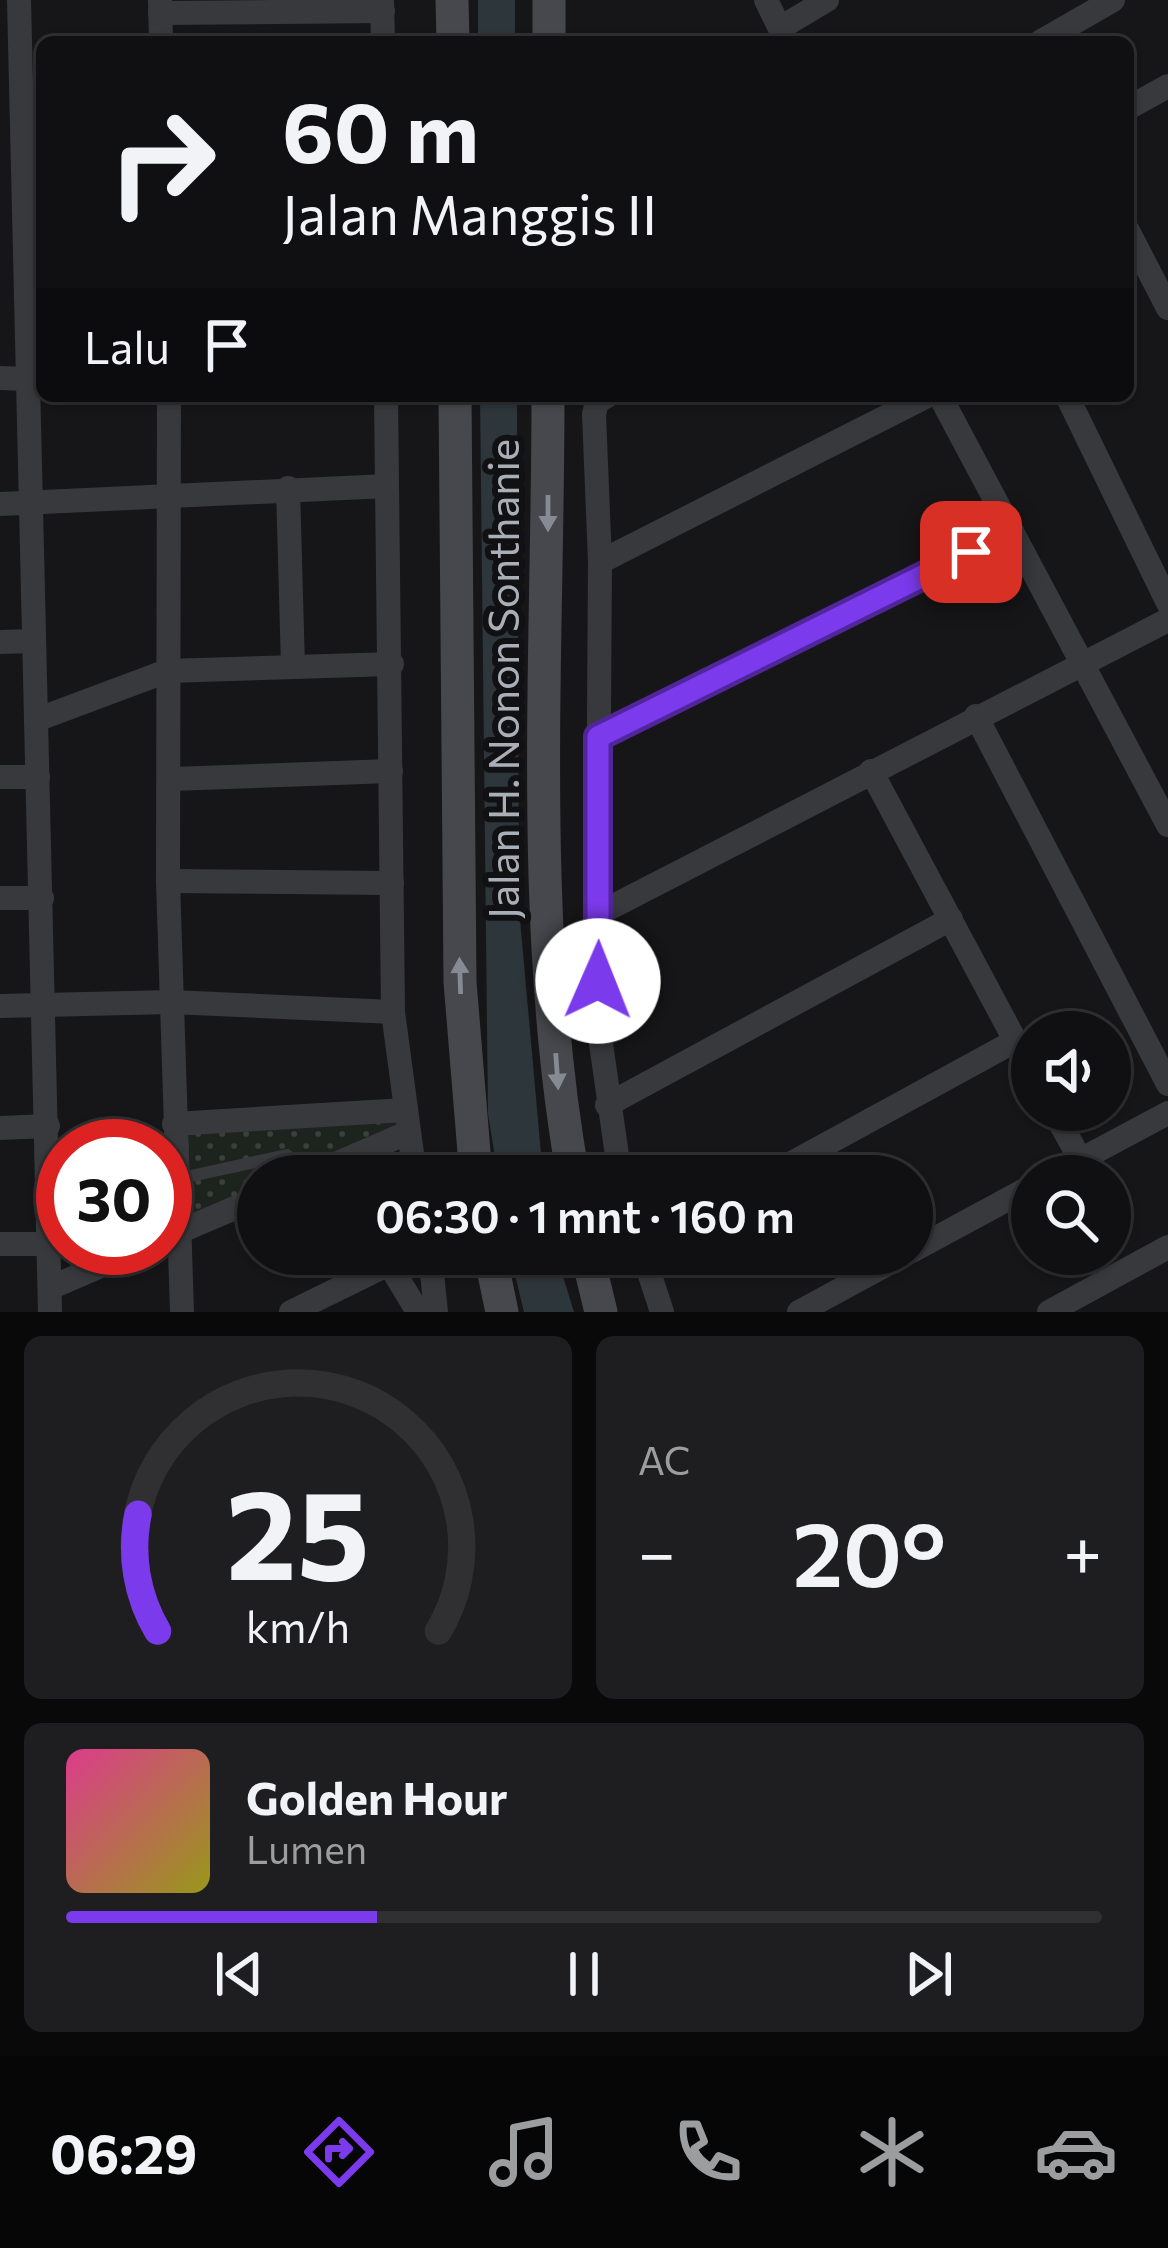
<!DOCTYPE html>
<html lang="id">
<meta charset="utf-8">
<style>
:root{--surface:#101012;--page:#1e1e20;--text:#f1f3f6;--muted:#9c9d9f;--line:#303032;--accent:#7c3aed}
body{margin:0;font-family:Commissioner,sans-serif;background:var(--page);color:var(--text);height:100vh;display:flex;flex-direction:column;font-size:45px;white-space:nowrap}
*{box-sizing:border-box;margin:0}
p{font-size:39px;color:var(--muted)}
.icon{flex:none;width:66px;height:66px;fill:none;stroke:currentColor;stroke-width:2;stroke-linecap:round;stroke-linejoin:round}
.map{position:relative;height:1312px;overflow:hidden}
.panel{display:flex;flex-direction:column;gap:24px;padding:24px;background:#09090a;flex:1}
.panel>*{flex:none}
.top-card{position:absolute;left:36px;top:36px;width:1098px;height:366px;border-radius:18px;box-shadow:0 3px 9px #0004,0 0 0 3px var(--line);background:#101012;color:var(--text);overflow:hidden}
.fabs{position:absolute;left:1011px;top:1011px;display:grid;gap:24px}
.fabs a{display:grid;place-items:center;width:120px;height:120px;border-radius:50%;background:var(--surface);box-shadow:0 3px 9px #0004,0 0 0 3px var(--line);font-size:60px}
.speed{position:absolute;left:36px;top:1119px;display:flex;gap:24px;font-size:60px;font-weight:700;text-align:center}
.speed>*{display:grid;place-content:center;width:156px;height:156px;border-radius:50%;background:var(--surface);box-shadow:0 3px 9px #0004,0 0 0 3px var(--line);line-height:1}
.speed .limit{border:18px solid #d22;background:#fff;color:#111}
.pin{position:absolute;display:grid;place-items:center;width:102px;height:102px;color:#fff;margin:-51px;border-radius:24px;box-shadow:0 6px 18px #0006}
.me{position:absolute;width:132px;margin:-66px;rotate:1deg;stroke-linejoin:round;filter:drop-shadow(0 0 9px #0008)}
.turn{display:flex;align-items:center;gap:42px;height:252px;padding:0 48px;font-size:54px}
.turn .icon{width:156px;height:156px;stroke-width:2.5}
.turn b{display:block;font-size:84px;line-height:102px}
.then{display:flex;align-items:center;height:114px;padding:0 48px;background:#0003;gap:24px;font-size:45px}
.big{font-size:90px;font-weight:600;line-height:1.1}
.panel .card{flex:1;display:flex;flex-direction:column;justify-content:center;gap:18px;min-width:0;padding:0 42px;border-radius:18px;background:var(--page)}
.panel .dial{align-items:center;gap:0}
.dial svg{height:312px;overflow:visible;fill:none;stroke:var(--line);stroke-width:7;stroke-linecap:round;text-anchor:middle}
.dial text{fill:var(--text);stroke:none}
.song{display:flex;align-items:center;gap:36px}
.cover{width:144px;height:144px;border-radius:18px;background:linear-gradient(135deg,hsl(330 70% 55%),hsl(60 70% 35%))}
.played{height:12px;border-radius:6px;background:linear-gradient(90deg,var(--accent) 30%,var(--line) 30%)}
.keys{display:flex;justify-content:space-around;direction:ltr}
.heat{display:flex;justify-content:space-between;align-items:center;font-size:66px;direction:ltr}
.panel .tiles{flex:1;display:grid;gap:24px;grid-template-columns:1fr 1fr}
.card:last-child{grid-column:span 2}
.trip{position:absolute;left:237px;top:1155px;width:696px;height:120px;border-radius:60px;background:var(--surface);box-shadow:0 3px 9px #0004,0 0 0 3px var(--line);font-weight:600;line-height:120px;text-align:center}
.menu{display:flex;height:192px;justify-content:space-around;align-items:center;background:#060607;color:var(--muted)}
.menu .icon{width:84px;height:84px}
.menu .active{color:var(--accent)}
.menu b{font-size:54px;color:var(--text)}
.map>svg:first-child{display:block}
</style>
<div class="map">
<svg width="1168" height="1312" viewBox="0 0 1168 1312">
<defs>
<pattern id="grass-dots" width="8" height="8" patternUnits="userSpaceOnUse" patternTransform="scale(3)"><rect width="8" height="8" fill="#1d231d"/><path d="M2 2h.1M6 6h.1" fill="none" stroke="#3b403c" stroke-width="1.8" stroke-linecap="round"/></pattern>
</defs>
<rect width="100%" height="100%" fill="#161618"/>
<polygon fill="url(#grass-dots)" points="404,1110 407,1133 308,1176 258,1176 258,1198 179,1232 174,1124"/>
<g fill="#2d363b">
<rect x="478" y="0" width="37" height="42"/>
<polygon points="480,396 517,396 519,908 543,1176 498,1176 488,1114"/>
<polygon points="510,1254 556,1254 574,1312 524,1312"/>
</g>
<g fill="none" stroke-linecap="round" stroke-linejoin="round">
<polyline stroke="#38393d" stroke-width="12" points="177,1179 287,1155"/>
<g stroke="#38393d" stroke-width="24">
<polyline points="19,0 50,1312"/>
<polyline points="160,0 161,42"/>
<polyline points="382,0 383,42"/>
<polyline points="766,0 786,41"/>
<polyline points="160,13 383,11"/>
<polyline points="780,28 827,0"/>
<polyline points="1040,42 1113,0"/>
<polyline points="1128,108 1168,86"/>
<polyline points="1128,231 1168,308"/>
<polyline points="0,378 27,379"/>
<polyline points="169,396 168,881 182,1312"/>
<polyline points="386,396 393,1012 415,1176"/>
<polyline points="607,396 597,402 594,414 600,562 597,1016 620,1176"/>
<polyline points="940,396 1168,825"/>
<polyline points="1067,396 1168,603"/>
<polyline points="288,488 293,667"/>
<polyline points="0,504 387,486"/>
<polyline points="600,562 927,396"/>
<polyline points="0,642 34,641"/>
<polyline points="976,716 1168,1084"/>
<polyline points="36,720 167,671 392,664"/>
<polyline points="598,737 1012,531"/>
<polyline points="871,771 1032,1072"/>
<polyline points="0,777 38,777"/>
<polyline points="172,779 391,771"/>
<polyline points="168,881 392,883"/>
<polyline points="0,898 42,898"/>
<polyline points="600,913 1168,620"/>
<polyline points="0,1006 171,1002 393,1012"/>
<polyline points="607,1105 951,919"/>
<polyline points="1053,1110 1080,1159"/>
<polyline points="174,1124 404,1110"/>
<polyline points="0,1128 48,1126"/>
<polyline points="308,1176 407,1133"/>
<polyline points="768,1176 1015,1041"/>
<polyline points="1050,1176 1168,1113"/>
<polyline points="167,1237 258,1198"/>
<polyline points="0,1244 51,1244"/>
<polyline points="912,1251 1032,1186"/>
<polyline points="383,1254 418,1312"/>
<polyline points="430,1254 436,1312"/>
<polyline points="643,1254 662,1312"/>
<polyline points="50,1288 142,1248"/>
<polyline points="291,1312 389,1264"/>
<polyline points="799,1312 906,1254"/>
<polyline points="1049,1312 1168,1247"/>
</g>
<g stroke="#46484d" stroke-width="33">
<polyline points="452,0 453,42"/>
<polyline points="549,42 549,0"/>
<polyline points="455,396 460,982 476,1176"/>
<path d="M 548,396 C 548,652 528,924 573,1176"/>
<polyline points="490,1254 502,1312"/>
<polyline points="587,1254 601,1312"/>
</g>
</g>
<defs><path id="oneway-solid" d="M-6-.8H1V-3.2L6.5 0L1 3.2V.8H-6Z" transform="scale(3)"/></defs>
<g fill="#868a92">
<use href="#oneway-solid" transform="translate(548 513) rotate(90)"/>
<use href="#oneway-solid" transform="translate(460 976) rotate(-92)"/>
<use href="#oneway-solid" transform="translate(557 1071) rotate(86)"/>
</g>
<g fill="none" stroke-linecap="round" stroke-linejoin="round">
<defs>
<polyline id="route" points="598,981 598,737 971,552"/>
</defs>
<use href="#route" stroke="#51269a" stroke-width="30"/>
<use href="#route" stroke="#7c3aed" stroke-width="21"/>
</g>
<g text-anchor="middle" stroke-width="12" stroke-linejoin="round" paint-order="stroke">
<g font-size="42" fill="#a9aeb7" stroke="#111113">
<text transform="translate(504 679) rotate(-90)" y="15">Jalan H. Nonon Sonthanie</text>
</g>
</g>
</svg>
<div class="fabs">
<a><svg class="icon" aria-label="sound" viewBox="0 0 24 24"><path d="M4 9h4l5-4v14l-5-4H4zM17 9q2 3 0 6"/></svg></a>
<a><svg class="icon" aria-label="search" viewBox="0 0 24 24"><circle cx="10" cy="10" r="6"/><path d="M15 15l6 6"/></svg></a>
</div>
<div class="speed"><div class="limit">30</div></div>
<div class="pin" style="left:971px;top:552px;background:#d93025"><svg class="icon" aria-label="arrive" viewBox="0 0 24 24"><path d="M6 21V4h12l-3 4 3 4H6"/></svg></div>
<svg class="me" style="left:598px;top:981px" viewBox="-20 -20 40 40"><circle r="19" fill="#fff"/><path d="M0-13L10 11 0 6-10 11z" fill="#7c3aed"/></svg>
<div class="trip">06:30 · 1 mnt · 160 m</div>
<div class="top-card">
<div class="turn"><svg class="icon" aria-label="right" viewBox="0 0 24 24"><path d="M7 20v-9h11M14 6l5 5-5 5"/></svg><div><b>60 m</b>Jalan Manggis II</div></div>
<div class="then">Lalu<svg class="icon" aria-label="arrive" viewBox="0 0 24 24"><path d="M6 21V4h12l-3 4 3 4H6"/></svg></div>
</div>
</div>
<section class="panel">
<div class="tiles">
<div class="card dial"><svg viewBox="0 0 100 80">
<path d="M14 69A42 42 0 1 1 86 69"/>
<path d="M14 69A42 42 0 0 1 9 39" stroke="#7c3aed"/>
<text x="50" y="56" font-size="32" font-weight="700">25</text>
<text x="50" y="72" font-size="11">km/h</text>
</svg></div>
<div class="card"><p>AC</p>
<div class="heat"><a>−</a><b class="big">20°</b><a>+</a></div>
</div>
<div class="card">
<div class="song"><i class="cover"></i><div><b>Golden Hour</b><p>Lumen</p></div></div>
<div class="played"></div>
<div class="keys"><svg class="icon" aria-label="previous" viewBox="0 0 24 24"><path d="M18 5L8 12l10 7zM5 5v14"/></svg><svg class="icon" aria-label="pause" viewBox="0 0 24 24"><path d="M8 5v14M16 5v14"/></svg><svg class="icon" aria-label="next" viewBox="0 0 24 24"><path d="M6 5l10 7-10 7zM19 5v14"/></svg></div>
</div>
</div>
</section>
<nav class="menu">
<b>06:29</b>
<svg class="icon active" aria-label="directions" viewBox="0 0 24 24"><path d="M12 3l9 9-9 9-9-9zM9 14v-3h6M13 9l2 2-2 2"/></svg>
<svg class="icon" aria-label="music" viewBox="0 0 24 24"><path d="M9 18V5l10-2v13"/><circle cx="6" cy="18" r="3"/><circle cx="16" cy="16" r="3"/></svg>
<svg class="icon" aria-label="phone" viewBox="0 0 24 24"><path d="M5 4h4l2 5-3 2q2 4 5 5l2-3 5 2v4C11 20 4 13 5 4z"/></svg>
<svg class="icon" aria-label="climate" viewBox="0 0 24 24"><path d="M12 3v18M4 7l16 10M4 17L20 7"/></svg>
<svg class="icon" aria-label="car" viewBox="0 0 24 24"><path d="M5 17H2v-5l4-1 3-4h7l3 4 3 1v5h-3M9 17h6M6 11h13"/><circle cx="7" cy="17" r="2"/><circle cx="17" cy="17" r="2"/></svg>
</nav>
